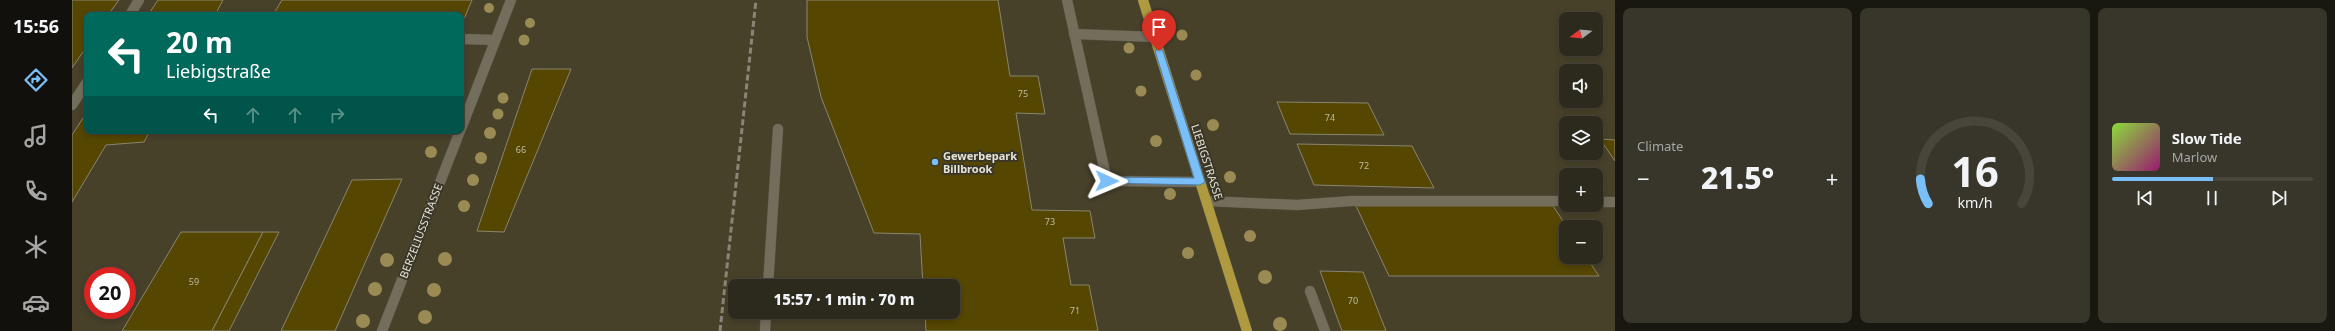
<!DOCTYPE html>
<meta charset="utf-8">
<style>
:root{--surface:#2c291d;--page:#38352a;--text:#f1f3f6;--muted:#a6a6a4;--line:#48453b;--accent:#7abff8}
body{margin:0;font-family:"Noto Sans",sans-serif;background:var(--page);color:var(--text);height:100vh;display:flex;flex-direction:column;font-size:15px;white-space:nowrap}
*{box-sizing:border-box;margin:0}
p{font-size:13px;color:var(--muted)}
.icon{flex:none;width:22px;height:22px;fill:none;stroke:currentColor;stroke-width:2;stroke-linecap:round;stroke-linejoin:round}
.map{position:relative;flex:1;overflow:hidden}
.sheet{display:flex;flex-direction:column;gap:8px;padding:8px;background:#181710;width:720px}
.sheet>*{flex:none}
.hud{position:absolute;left:12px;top:12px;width:380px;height:122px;border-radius:8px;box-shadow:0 2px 6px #0003,0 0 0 1px var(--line);background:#00695c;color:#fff;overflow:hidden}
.needle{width:26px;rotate:254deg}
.controls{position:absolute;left:1487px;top:12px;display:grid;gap:8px}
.controls a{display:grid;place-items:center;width:44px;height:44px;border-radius:8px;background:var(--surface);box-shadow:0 2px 6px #0003,0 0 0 1px var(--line);font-size:20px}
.speed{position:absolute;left:12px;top:267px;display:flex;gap:8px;font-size:20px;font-weight:700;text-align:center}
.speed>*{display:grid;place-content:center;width:52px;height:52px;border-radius:50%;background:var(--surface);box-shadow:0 2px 6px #0003,0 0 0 1px var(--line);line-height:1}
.speed .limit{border:6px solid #d22;background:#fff;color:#111}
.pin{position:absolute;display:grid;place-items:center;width:34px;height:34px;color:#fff;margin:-41px -17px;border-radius:50% 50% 50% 0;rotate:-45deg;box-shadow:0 0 4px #0007}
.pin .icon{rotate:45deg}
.me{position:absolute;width:44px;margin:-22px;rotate:91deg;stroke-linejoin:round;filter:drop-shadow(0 0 3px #0008)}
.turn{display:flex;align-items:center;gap:14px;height:84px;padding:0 16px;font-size:18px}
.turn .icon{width:52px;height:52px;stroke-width:2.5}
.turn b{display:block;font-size:28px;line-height:34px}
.lanes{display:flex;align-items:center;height:38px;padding:0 16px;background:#0003;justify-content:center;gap:20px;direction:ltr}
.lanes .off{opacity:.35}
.big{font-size:30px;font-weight:800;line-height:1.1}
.sheet .widget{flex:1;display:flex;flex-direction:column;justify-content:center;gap:6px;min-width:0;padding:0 14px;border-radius:8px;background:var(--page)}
.sheet .dial{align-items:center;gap:0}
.dial svg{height:104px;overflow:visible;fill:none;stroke:var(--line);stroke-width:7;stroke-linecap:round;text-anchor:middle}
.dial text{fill:var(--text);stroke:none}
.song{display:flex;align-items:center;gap:12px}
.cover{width:48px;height:48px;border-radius:6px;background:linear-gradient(135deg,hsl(90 70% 55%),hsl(320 70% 35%))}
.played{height:4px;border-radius:2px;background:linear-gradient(90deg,var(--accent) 50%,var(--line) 50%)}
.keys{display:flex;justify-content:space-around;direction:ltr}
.heat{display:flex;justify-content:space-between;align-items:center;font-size:22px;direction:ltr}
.sheet .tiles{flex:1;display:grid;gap:8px;grid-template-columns:repeat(3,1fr)}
.trip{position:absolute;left:656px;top:279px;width:232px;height:40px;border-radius:8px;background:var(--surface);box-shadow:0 2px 6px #0003,0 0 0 1px var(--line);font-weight:800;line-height:40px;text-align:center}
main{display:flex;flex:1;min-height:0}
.dock{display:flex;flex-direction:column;width:72px;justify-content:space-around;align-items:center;background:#12100c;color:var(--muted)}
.dock .icon{width:28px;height:28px}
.dock .selected{color:var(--accent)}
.dock b{font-size:18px;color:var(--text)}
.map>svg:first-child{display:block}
</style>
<main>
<nav class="dock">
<b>15:56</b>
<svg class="icon selected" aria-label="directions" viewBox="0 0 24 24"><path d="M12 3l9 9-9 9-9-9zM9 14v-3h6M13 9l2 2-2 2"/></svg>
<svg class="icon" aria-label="music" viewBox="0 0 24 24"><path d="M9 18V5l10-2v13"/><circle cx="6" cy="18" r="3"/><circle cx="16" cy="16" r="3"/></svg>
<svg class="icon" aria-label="phone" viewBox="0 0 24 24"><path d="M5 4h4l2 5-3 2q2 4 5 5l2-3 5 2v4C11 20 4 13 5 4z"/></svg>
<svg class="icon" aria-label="climate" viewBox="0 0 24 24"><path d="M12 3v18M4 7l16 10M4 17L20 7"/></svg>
<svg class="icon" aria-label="car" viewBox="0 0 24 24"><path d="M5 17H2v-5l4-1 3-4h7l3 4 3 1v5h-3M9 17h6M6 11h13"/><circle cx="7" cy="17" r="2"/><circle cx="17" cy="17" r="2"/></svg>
</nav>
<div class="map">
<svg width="1543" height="331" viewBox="0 0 1543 331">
<rect width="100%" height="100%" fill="#3b3727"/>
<path fill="#47412a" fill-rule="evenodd" d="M 0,0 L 1543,0 L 1543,331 L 0,331 ZM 15,15 L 389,15 L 389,131 L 15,131 ZM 1494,19 L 1524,19 L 1524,49 L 1494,49 ZM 1494,71 L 1524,71 L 1524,101 L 1494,101 ZM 1494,123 L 1524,123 L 1524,153 L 1494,153 ZM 1494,175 L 1524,175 L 1524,205 L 1494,205 ZM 1494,227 L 1524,227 L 1524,257 L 1494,257 ZM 21,276 L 55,276 L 55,310 L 21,310 ZM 663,286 L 881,286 L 881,312 L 663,312 Z"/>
<g fill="#554602" stroke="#898572">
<polygon points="0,0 47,0 36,15 15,15 15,46 0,68"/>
<polygon points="86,0 151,0 143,15 76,15"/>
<polygon points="210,0 400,0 389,26 389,15 201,15"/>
<polygon points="735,0 926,0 938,76 966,76 973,114 944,113 960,210 1018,211 1023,238 991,238 999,285 1017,285 1026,331 854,331 853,312 881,312 881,286 851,286 848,234 802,233 749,97 735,37"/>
<polygon points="460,69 499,69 432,232 405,231"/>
<polygon points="1205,102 1296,103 1312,135 1218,134"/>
<polygon points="15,112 15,131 78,131 72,142 34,145 0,202 0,135"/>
<polygon points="1528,139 1543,140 1543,161"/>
<polygon points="1225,144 1340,146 1362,188 1242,185"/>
<polygon points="330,179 263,331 209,331 280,180"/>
<polygon points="1284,206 1481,206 1495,227 1494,257 1514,257 1527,276 1317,276"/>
<polygon points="109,232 191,232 140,331 50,331"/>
<polygon points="191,232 207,232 157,331 140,331"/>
<polygon points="1248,271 1291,272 1314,331 1270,331"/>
</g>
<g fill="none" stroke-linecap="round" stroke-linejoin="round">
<defs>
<g id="minor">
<polyline points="995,0 1035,181 1128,182"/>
<polyline points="58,15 67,0"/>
<polyline points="1002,34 1083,37"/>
<polyline points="389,39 423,40"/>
<polyline points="0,105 15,82"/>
<polyline points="389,129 439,0"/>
<polyline points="1135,201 1225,205 1279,201 1494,201"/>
<polyline points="1524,202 1543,202"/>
<polyline points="696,286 706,129"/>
<polyline points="1238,291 1253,331"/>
<polyline points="310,331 388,131"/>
<polyline points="693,331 694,312"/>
</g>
<polyline id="major" points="1071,0 1175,331"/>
</defs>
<use href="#minor" stroke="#595547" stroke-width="11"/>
<use href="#major" stroke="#595547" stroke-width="11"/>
<use href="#minor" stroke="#736e5c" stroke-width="10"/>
<use href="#major" stroke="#af9a40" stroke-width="10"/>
<polyline stroke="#898679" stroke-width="3" stroke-dasharray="6 3" stroke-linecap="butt" points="648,331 684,0"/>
</g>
<g fill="#9a8b54">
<circle cx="417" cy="8" r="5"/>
<circle cx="458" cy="23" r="5"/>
<circle cx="1110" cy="35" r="5.5"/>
<circle cx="452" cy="40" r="5.5"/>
<circle cx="1057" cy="48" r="5.5"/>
<circle cx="1124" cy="75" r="5.5"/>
<circle cx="1069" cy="91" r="5.5"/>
<circle cx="431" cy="98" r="5.5"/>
<circle cx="426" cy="114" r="5.5"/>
<circle cx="1141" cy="125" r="6"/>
<circle cx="418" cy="133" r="6"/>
<circle cx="1084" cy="141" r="6"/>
<circle cx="359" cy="152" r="6"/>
<circle cx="409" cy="158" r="6"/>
<circle cx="1158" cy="177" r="6"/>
<circle cx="401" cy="180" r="6"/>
<circle cx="1098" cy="194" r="6"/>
<circle cx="392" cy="206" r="6"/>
<circle cx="1178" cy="236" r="6"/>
<circle cx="1116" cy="253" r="6"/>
<circle cx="373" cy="259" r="7"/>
<circle cx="315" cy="260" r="7"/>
<circle cx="1193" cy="277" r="7"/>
<circle cx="303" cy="289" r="7"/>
<circle cx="362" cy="290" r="7"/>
<circle cx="353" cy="317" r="7"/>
<circle cx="291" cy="321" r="7"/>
<circle cx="1208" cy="324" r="7"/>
</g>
<polygon fill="#7abff8" stroke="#4f7ca1" points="1087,48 1091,51 1133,182 1128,185 1032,183 1031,181 1035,177 1122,178 1083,51"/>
<circle fill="#7abff8" stroke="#3b3727" stroke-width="1.5" cx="863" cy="162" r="4"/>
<g text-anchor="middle" stroke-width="4" stroke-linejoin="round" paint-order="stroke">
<g font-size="9" fill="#c1bba2">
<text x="951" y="97">75</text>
<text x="1258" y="121">74</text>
<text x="449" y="153">66</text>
<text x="1292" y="169">72</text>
<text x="978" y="225">73</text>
<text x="122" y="285">59</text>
<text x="1281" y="304">70</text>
<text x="1003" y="314">71</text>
</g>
<g font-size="11" font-weight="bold" fill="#e5e2d8" stroke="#3b3727" text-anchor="start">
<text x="871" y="160">Gewerbepark<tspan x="871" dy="13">Billbrook</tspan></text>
</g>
<g font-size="11" fill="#e5e2d8" stroke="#3b3727">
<text transform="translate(1135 162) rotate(72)" y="4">LIEBIGSTRASSE</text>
<text transform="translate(349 231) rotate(-69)" y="4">BERZELIUSSTRASSE</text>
</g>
</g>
</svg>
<div class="controls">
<a><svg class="needle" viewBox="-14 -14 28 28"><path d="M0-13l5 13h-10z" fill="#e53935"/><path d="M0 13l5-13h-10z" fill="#a6a6a4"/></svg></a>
<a><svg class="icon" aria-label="sound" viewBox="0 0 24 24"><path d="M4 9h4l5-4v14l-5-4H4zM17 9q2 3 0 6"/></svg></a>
<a><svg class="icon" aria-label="layers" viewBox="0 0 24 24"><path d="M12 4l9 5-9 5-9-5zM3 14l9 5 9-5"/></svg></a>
<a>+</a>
<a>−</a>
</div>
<div class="speed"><div class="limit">20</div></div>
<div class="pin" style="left:1087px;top:51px;background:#d93025"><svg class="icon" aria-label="arrive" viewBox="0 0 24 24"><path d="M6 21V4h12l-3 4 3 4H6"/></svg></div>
<svg class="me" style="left:1035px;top:181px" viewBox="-20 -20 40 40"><path d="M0-17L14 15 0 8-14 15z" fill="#7abff8" stroke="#fff" stroke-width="4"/></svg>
<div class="trip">15:57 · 1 min · 70 m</div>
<div class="hud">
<div class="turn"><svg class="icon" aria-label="left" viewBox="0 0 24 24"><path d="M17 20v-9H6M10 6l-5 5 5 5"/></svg><div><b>20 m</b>Liebigstraße</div></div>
<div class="lanes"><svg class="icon" aria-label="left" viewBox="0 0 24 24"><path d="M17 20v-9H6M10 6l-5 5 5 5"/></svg><svg class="icon off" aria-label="ahead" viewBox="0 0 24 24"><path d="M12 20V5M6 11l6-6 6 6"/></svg><svg class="icon off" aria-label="ahead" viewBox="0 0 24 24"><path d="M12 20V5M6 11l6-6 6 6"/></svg><svg class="icon off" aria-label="right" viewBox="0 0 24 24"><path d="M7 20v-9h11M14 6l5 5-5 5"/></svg></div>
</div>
</div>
<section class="sheet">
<div class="tiles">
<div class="widget"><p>Climate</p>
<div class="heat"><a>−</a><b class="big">21.5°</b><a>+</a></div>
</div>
<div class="widget dial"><svg viewBox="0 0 100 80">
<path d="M14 69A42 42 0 1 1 86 69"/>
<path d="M14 69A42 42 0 0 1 8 50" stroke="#7abff8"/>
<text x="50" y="56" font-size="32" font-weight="700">16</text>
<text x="50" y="72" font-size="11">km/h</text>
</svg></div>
<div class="widget">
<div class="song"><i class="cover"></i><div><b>Slow Tide</b><p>Marlow</p></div></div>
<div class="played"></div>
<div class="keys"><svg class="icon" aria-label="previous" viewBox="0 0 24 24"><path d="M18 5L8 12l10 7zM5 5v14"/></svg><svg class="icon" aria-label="pause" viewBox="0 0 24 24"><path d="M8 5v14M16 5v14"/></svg><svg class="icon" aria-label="next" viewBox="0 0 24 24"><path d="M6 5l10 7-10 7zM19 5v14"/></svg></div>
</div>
</div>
</section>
</main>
